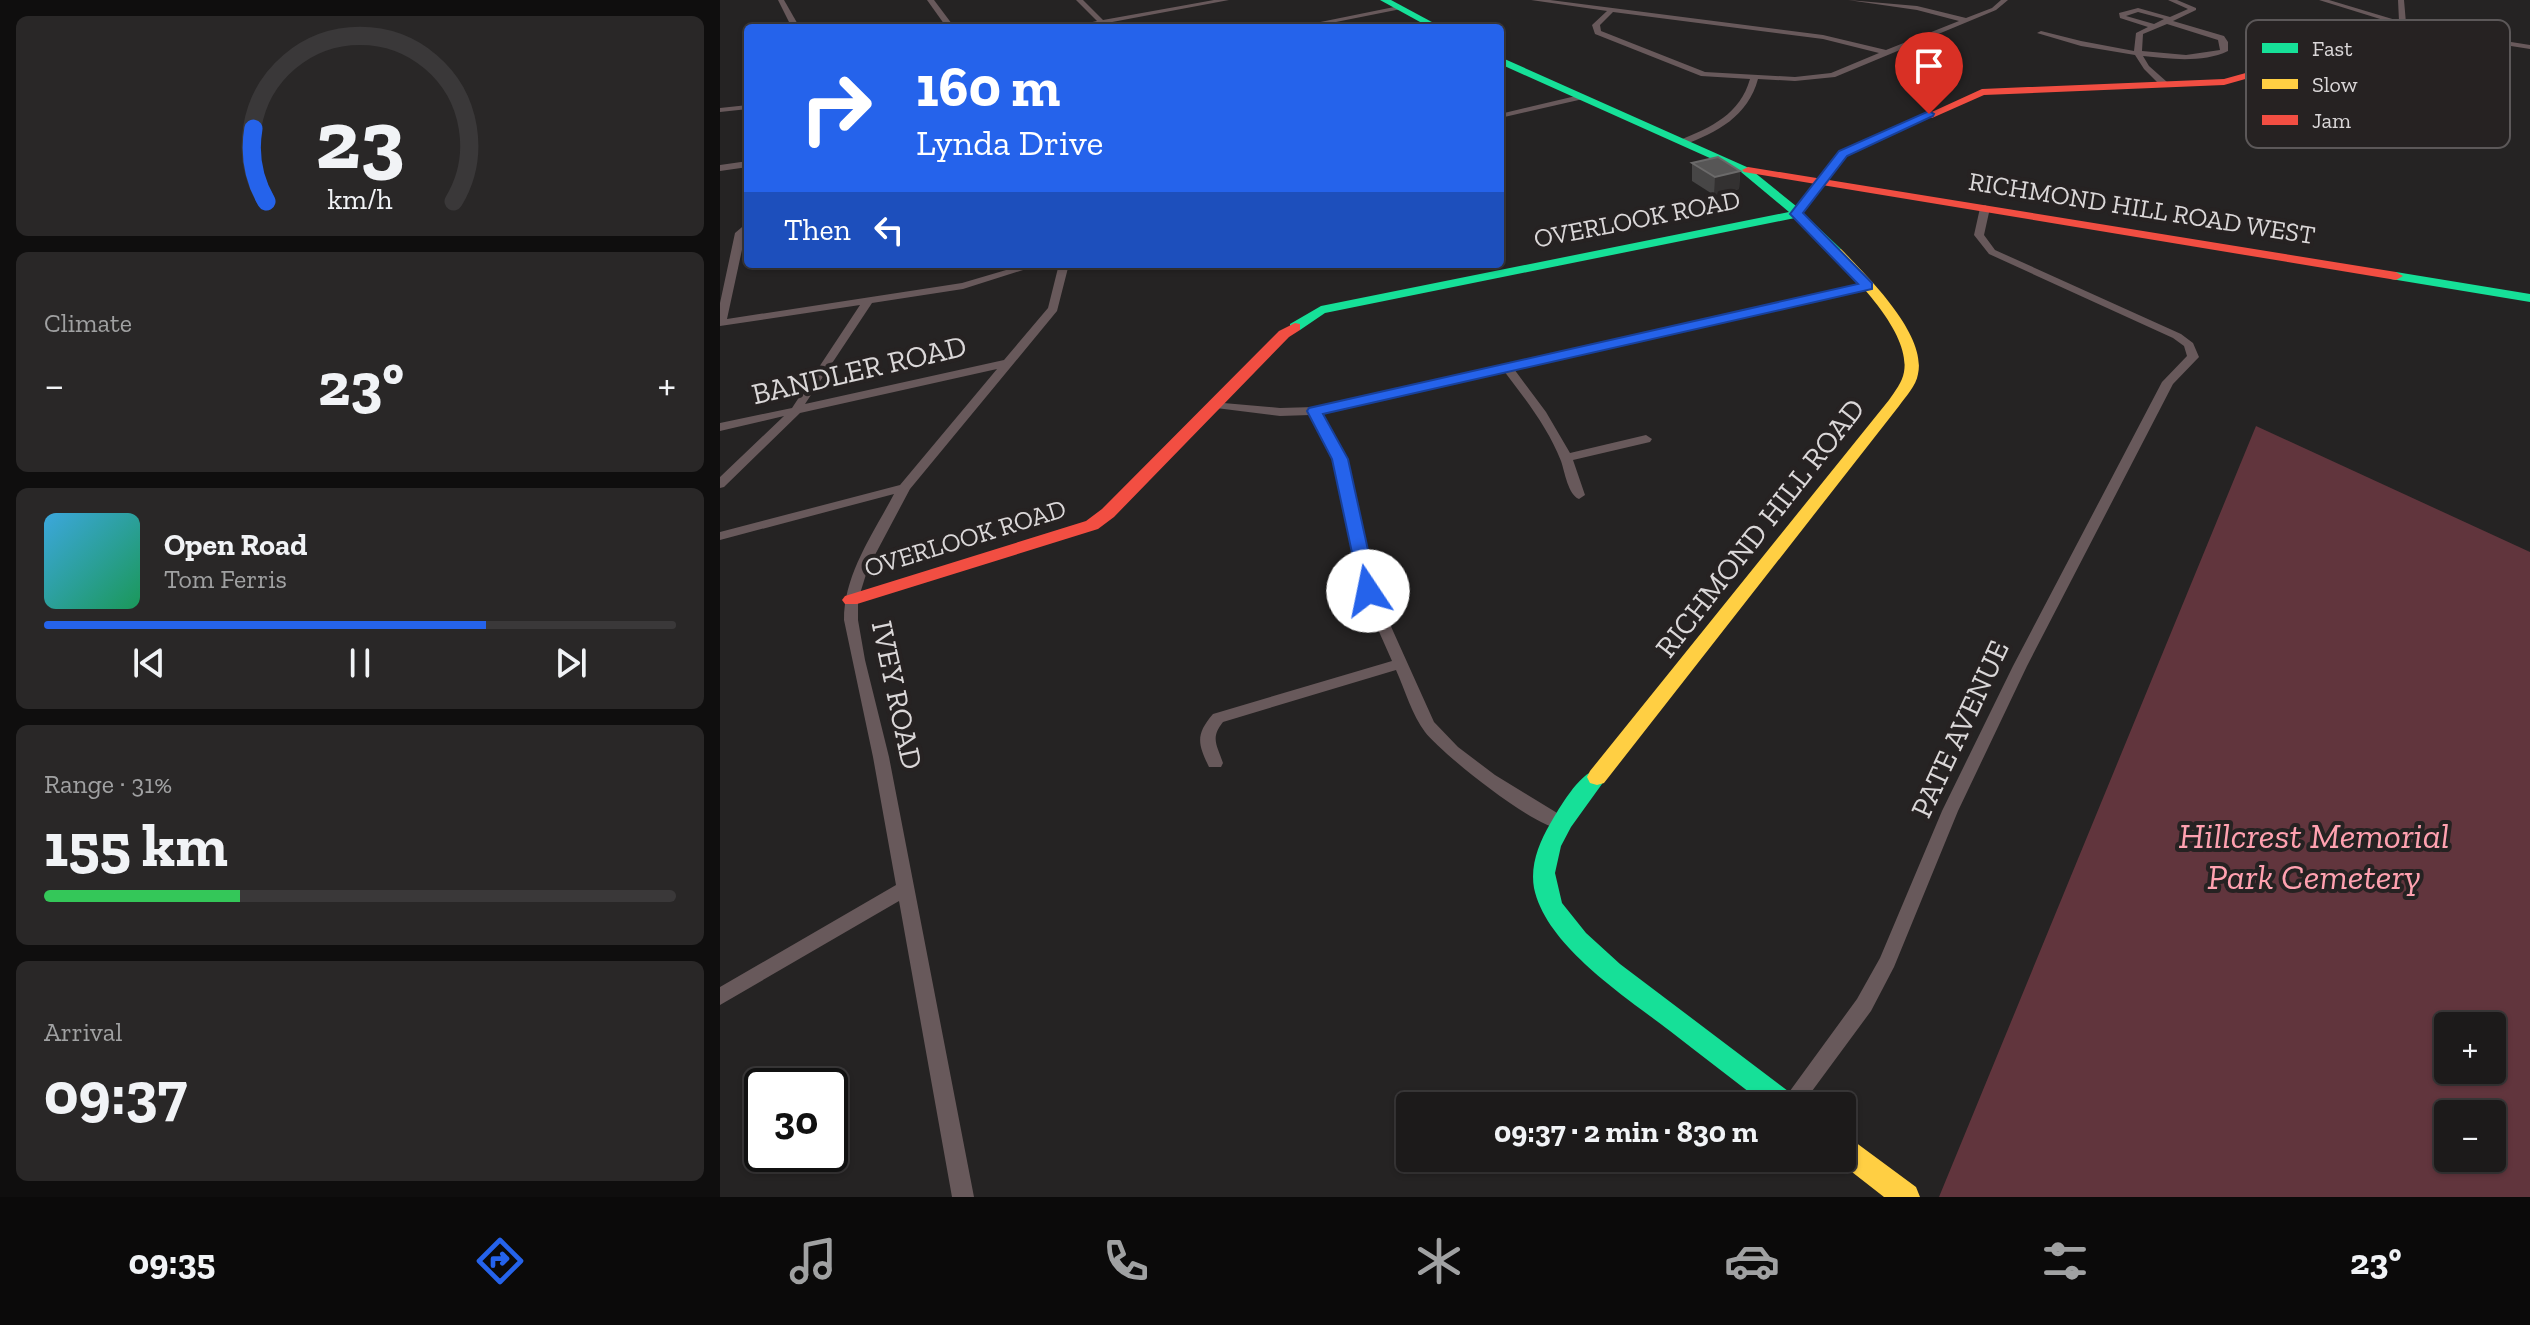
<!DOCTYPE html>
<meta charset="utf-8">
<style>
:root{--surface:#1c1a1a;--page:#292727;--text:#f1f3f6;--muted:#a0a1a2;--line:#3a3839;--accent:#2563eb}
body{margin:0;font-family:"Zilla Slab",serif;background:var(--page);color:var(--text);height:100vh;display:flex;flex-direction:column;font-size:30px;white-space:nowrap}
*{box-sizing:border-box;margin:0}
p{font-size:26px;color:var(--muted)}
.icon{flex:none;width:44px;height:44px;fill:none;stroke:currentColor;stroke-width:2;stroke-linecap:round;stroke-linejoin:round}
.map{position:relative;flex:1;overflow:hidden}
.details{display:flex;flex-direction:column;gap:16px;padding:16px;background:#0f0e0e;width:720px}
.details>*{flex:none}
.top-card{position:absolute;left:24px;top:24px;width:760px;height:244px;border-radius:8px;box-shadow:0 2px 6px #0004,0 0 0 2px var(--line);background:#2563eb;color:#fff;overflow:hidden}
.tools{position:absolute;left:1714px;top:1012px;display:grid;gap:16px}
.tools a{display:grid;place-items:center;width:72px;height:72px;border-radius:8px;background:var(--surface);box-shadow:0 2px 6px #0004,0 0 0 2px var(--line);font-size:40px}
.speed{position:absolute;left:24px;top:1068px;display:flex;gap:16px;font-size:40px;font-weight:700;text-align:center}
.speed>*{display:grid;place-content:center;width:104px;height:104px;border-radius:50%;background:var(--surface);box-shadow:0 2px 6px #0004,0 0 0 2px var(--line);line-height:1}
.speed .limit{border:4px solid #111;border-radius:12px;background:#fff;color:#111}
.pin{position:absolute;display:grid;place-items:center;width:68px;height:68px;color:#fff;margin:-82px -34px;border-radius:50% 50% 50% 0;rotate:-45deg;box-shadow:0 0 8px #0007}
.pin .icon{rotate:45deg}
.me{position:absolute;width:88px;margin:-44px;rotate:349deg;stroke-linejoin:round;filter:drop-shadow(0 0 6px #0008)}
.turn{display:flex;align-items:center;gap:28px;height:168px;padding:0 40px;font-size:36px}
.turn .icon{width:104px;height:104px;stroke-width:2.5}
.turn b{display:block;font-size:56px;line-height:68px}
.then{display:flex;align-items:center;height:76px;padding:0 40px;background:#0003;gap:16px;font-size:30px}
.big{font-size:60px;font-weight:800;line-height:1.1}
.details .tile{flex:1;display:flex;flex-direction:column;justify-content:center;gap:12px;min-width:0;padding:0 28px;border-radius:12px;background:var(--page)}
.details .dial{align-items:center;gap:0}
.dial svg{height:208px;overflow:visible;fill:none;stroke:var(--line);stroke-width:7;stroke-linecap:round;text-anchor:middle}
.dial text{fill:var(--text);stroke:none}
.song{display:flex;align-items:center;gap:24px}
.cover{width:96px;height:96px;border-radius:12px;background:linear-gradient(135deg,hsl(200 70% 55%),hsl(150 70% 35%))}
.played{height:8px;border-radius:4px;background:linear-gradient(90deg,var(--accent) 70%,var(--line) 70%)}
.keys{display:flex;justify-content:space-around;direction:ltr}
.heat{display:flex;justify-content:space-between;align-items:center;font-size:44px;direction:ltr}
.charge{height:12px;border-radius:6px;background:linear-gradient(90deg,#34c759 31%,var(--line) 0)}
.trip{position:absolute;left:676px;top:1092px;width:460px;height:80px;border-radius:8px;background:var(--surface);box-shadow:0 2px 6px #0004,0 0 0 2px var(--line);font-weight:800;line-height:80px;text-align:center}
.tabs{display:flex;height:128px;justify-content:space-around;align-items:center;background:#0b0a0a;color:var(--muted)}
.tabs .icon{width:56px;height:56px}
.tabs .on{color:var(--accent)}
.tabs b{font-size:36px;color:var(--text)}
main{display:flex;flex:1;min-height:0}
.map>svg:first-child{display:block}
</style>
<main>
<section class="details">
<div class="tile dial"><svg viewBox="0 0 100 80">
<path d="M14 69A42 42 0 1 1 86 69"/>
<path d="M14 69A42 42 0 0 1 9 41" stroke="#2563eb"/>
<text x="50" y="56" font-size="32" font-weight="700">23</text>
<text x="50" y="72" font-size="11">km/h</text>
</svg></div>
<div class="tile"><p>Climate</p>
<div class="heat"><a>−</a><b class="big">23°</b><a>+</a></div>
</div>
<div class="tile">
<div class="song"><i class="cover"></i><div><b>Open Road</b><p>Tom Ferris</p></div></div>
<div class="played"></div>
<div class="keys"><svg class="icon" aria-label="previous" viewBox="0 0 24 24"><path d="M18 5L8 12l10 7zM5 5v14"/></svg><svg class="icon" aria-label="pause" viewBox="0 0 24 24"><path d="M8 5v14M16 5v14"/></svg><svg class="icon" aria-label="next" viewBox="0 0 24 24"><path d="M6 5l10 7-10 7zM19 5v14"/></svg></div>
</div>
<div class="tile"><p>Range · 31%</p><b class="big">155 km</b><div class="charge"></div></div>
<div class="tile"><p>Arrival</p><b class="big">09:37</b></div>
</section>
<div class="map">
<svg width="1810" height="1197" viewBox="0 0 1810 1197">
<rect width="100%" height="100%" fill="#252323"/>
<path fill="#61353d" fill-rule="evenodd" d="M 1536,426 L 1810,552 L 1810,1197 L 1219,1197 ZM 1728,1026 L 1772,1026 L 1772,1070 L 1728,1070 ZM 1728,1114 L 1772,1114 L 1772,1158 L 1728,1158 Z"/>
<g fill="none" stroke-linecap="round" stroke-linejoin="round">
<g fill="#68595b" fill-rule="evenodd">
<polygon points="58,0 64,0 80,28 72,28"/>
<polygon points="207,0 214,0 235,28 227,28"/>
<polygon points="356,0 363,0 383,20 494,0 509,0 387,23 389,25 385,27 380,24 344,28 377,21"/>
<path d="M 811,0 L 830,0 L 1103,35 L 1166,50 L 1239,21 L 1197,10 L 1128,0 L 1197,6 L 1246,18 L 1272,8 L 1281,0 L 1288,0 L 1276,10 L 1115,77 L 1075,81 L 1038,79 C 1028,116 997,133 963,145 L 959,142 L 960,140 C 992,127 1020,114 1030,79 L 981,76 L 875,34 L 872,25 L 887,11 ZM 893,12 L 1103,39 L 1159,53 L 1111,73 L 1075,77 L 985,72 L 881,31 L 880,25 Z"/>
<path d="M 1448,0 L 1457,0 L 1476,8 L 1476,10 L 1453,21 L 1504,36 L 1508,42 L 1508,51 C 1483,63 1450,59 1423,56 L 1429,66 L 1447,82 L 1447,86 L 1441,86 L 1424,69 L 1415,55 L 1361,46 L 1317,33 L 1321,31 L 1361,41 L 1414,51 L 1416,33 L 1428,27 L 1400,18 L 1399,13 L 1418,8 L 1450,17 L 1468,9 ZM 1418,12 L 1444,19 L 1434,24 L 1406,16 ZM 1447,24 L 1498,40 L 1500,50 L 1466,55 L 1422,51 L 1423,34 Z"/>
<polygon points="1599,0 1609,0 1679,21 1678,0 1684,0 1686,23 1703,28 1810,45 1810,49 1702,32"/>
<polygon points="679,6 681,9 586,28 571,28"/>
<polygon points="860,95 864,97 863,99 780,118 780,114"/>
<polygon points="28,105 28,109 0,112 0,108"/>
<polygon points="28,161 28,167 0,171 0,165"/>
<polygon points="1265,205 1270,208 1264,235 1275,250 1461,334 1473,343 1479,357 1453,384 1307,666 1238,811 1174,967 1151,1011 1081,1106 1059,1106 1137,999 1160,958 1222,811 1293,666 1442,382 1467,356 1464,346 1453,338 1269,254 1254,235 1260,208"/>
<path d="M 28,222 L 7,319 L 242,283 L 306,264 L 322,264 L 243,289 L 152,303 L 85,404 L 284,360 L 328,308 L 339,264 L 349,264 L 337,311 L 190,489 L 148,568 L 138,600 L 138,620 L 145,660 L 169,757 L 254,1197 L 232,1197 L 179,901 L 0,1005 L 0,987 L 176,885 L 153,757 L 124,620 C 124,574 153,534 174,494 L 0,540 L 0,532 L 180,485 L 277,369 L 80,413 L 4,487 L 0,488 L 0,477 L 64,416 L 0,431 L 0,423 L 72,408 L 140,305 L 0,326 L 0,303 L 15,233 Z"/>
<path d="M 1147,283 L 1151,284 L 1151,288 L 794,369 L 826,412 L 850,453 L 926,435 L 932,439 L 930,442 L 853,460 L 865,495 L 859,499 C 848,494 845,473 841,461 C 828,428 806,400 784,371 L 601,413 L 626,459 L 655,591 L 714,722 L 738,747 L 775,775 L 847,819 L 849,824 L 847,829 C 823,836 721,753 705,732 C 692,715 685,690 676,670 L 503,722 C 490,738 497,745 503,763 L 501,767 L 489,767 C 478,744 475,735 493,714 L 672,661 L 641,591 L 614,459 L 590,415 L 560,416 L 496,408 L 492,406 L 492,402 L 560,408 L 594,407 Z"/>
</g>
<g fill="#16e098" fill-rule="evenodd">
<polygon points="660,0 671,0 723,28 711,28"/>
<polygon points="780,57 1029,168 1076,206 1119,152 1204,114 1213,116 1127,156 1083,213 1121,249 1121,255 1113,255 1075,218 605,313 580,330 570,330 570,324 601,306 1069,212 1021,172 780,64"/>
<polygon points="1676,272 1810,294 1810,302 1671,279 1671,273"/>
<path d="M 877,769 L 884,771 L 887,777 L 851,827 L 841,846 L 835,873 L 842,903 L 866,933 L 900,964 L 1076,1097 L 1080,1106 L 1047,1106 C 1015,1081 982,1056 950,1031 C 906,997 826,946 814,888 C 810,865 819,843 830,824 C 840,807 858,775 877,769 Z"/>
</g>
<g fill="#ffcf43" fill-rule="evenodd">
<path d="M 1113,249 L 1121,249 C 1147,276 1207,334 1198,374 C 1196,386 1186,396 1179,406 L 884,783 L 877,785 L 870,783 L 867,777 L 870,771 L 1169,400 C 1175,391 1182,383 1184,372 C 1191,333 1137,281 1113,255 Z"/>
<polygon points="1122,1135 1131,1139 1196,1187 1200,1197 1164,1197 1114,1158 1122,1158"/>
</g>
<g fill="#f24e42" fill-rule="evenodd">
<polygon points="1576,59 1581,62 1579,64 1504,85 1264,95 1212,118 1203,116 1262,89 1504,79"/>
<polygon points="1028,167 1676,272 1683,276 1676,280 1024,172 1022,170"/>
<polygon points="575,323 580,324 580,330 569,337 394,517 378,529 137,604 125,604 122,600 125,596 366,521 382,509 559,331"/>
</g>
</g>
<polygon fill="#474646" points="972,163 1020,171 1019,189 994,195 972,181"/>
<polygon fill="#333131" points="1020,171 1019,189 994,195 995,177"/>
<polygon fill="#575656" stroke="#6b6a6a" stroke-width="2" points="998,157 1020,171 995,177 972,163"/>
<polygon fill="#2563eb" stroke="#184099" stroke-width="2" points="1209,111 1214,114 1213,116 1127,156 1083,213 1152,283 1152,289 603,414 628,459 657,591 654,595 641,595 612,459 587,411 589,408 1138,284 1070,214 1119,151"/>
<g text-anchor="middle" stroke-width="8" stroke-linejoin="round" paint-order="stroke">
<g font-size="26" fill="#dad7d8" stroke="#262222">
<text transform="translate(1422 208) rotate(9)" y="9">RICHMOND HILL ROAD WEST</text>
<text transform="translate(917 219) rotate(-11)" y="9">OVERLOOK ROAD</text>
<text transform="translate(245 538) rotate(-17)" y="9">OVERLOOK ROAD</text>
</g>
<g font-size="30" fill="#dad7d8" stroke="#262222">
<text transform="translate(139 370) rotate(-13)" y="10">BANDLER ROAD</text>
<text transform="translate(1040 528) rotate(-52)" y="10">RICHMOND HILL ROAD</text>
<text transform="translate(177 695) rotate(78)" y="10">IVEY ROAD</text>
<text transform="translate(1240 729) rotate(-65)" y="10">PATE AVENUE</text>
</g>
<g font-size="36" font-style="italic" fill="#ffa1b0" stroke="#262222">
<text x="1594" y="848">Hillcrest Memorial<tspan x="1594" dy="41">Park Cemetery</tspan></text>
</g>
</g>
<rect x="1526" y="20" width="264" height="128" rx="12" fill="#262222" stroke="#5c5859" stroke-width="2"/>
<rect x="1542" y="43" width="36" height="10" fill="#16e098"/>
<rect x="1542" y="79" width="36" height="10" fill="#ffcf43"/>
<rect x="1542" y="115" width="36" height="10" fill="#f24e42"/>
<g font-size="22" fill="#dad7d8">
<text x="1592" y="56">Fast</text>
<text x="1592" y="92">Slow</text>
<text x="1592" y="128">Jam</text>
</g>
</svg>
<div class="tools">
<a>+</a>
<a>−</a>
</div>
<div class="speed"><div class="limit">30</div></div>
<div class="pin" style="left:1209px;top:114px;background:#d93025"><svg class="icon" aria-label="arrive" viewBox="0 0 24 24"><path d="M6 21V4h12l-3 4 3 4H6"/></svg></div>
<svg class="me" style="left:648px;top:591px" viewBox="-20 -20 40 40"><circle r="19" fill="#fff"/><path d="M0-13L10 11 0 6-10 11z" fill="#2563eb"/></svg>
<div class="trip">09:37 · 2 min · 830 m</div>
<div class="top-card">
<div class="turn"><svg class="icon" aria-label="right" viewBox="0 0 24 24"><path d="M7 20v-9h11M14 6l5 5-5 5"/></svg><div><b>160 m</b>Lynda Drive</div></div>
<div class="then">Then<svg class="icon" aria-label="left" viewBox="0 0 24 24"><path d="M17 20v-9H6M10 6l-5 5 5 5"/></svg></div>
</div>
</div>
</main>
<nav class="tabs">
<b>09:35</b>
<svg class="icon on" aria-label="directions" viewBox="0 0 24 24"><path d="M12 3l9 9-9 9-9-9zM9 14v-3h6M13 9l2 2-2 2"/></svg>
<svg class="icon" aria-label="music" viewBox="0 0 24 24"><path d="M9 18V5l10-2v13"/><circle cx="6" cy="18" r="3"/><circle cx="16" cy="16" r="3"/></svg>
<svg class="icon" aria-label="phone" viewBox="0 0 24 24"><path d="M5 4h4l2 5-3 2q2 4 5 5l2-3 5 2v4C11 20 4 13 5 4z"/></svg>
<svg class="icon" aria-label="climate" viewBox="0 0 24 24"><path d="M12 3v18M4 7l16 10M4 17L20 7"/></svg>
<svg class="icon" aria-label="car" viewBox="0 0 24 24"><path d="M5 17H2v-5l4-1 3-4h7l3 4 3 1v5h-3M9 17h6M6 11h13"/><circle cx="7" cy="17" r="2"/><circle cx="17" cy="17" r="2"/></svg>
<svg class="icon" aria-label="filters" viewBox="0 0 24 24"><path d="M4 7h16M4 17h16"/><circle cx="9" cy="7" r="2"/><circle cx="15" cy="17" r="2"/></svg>
<b>23°</b>
</nav>
